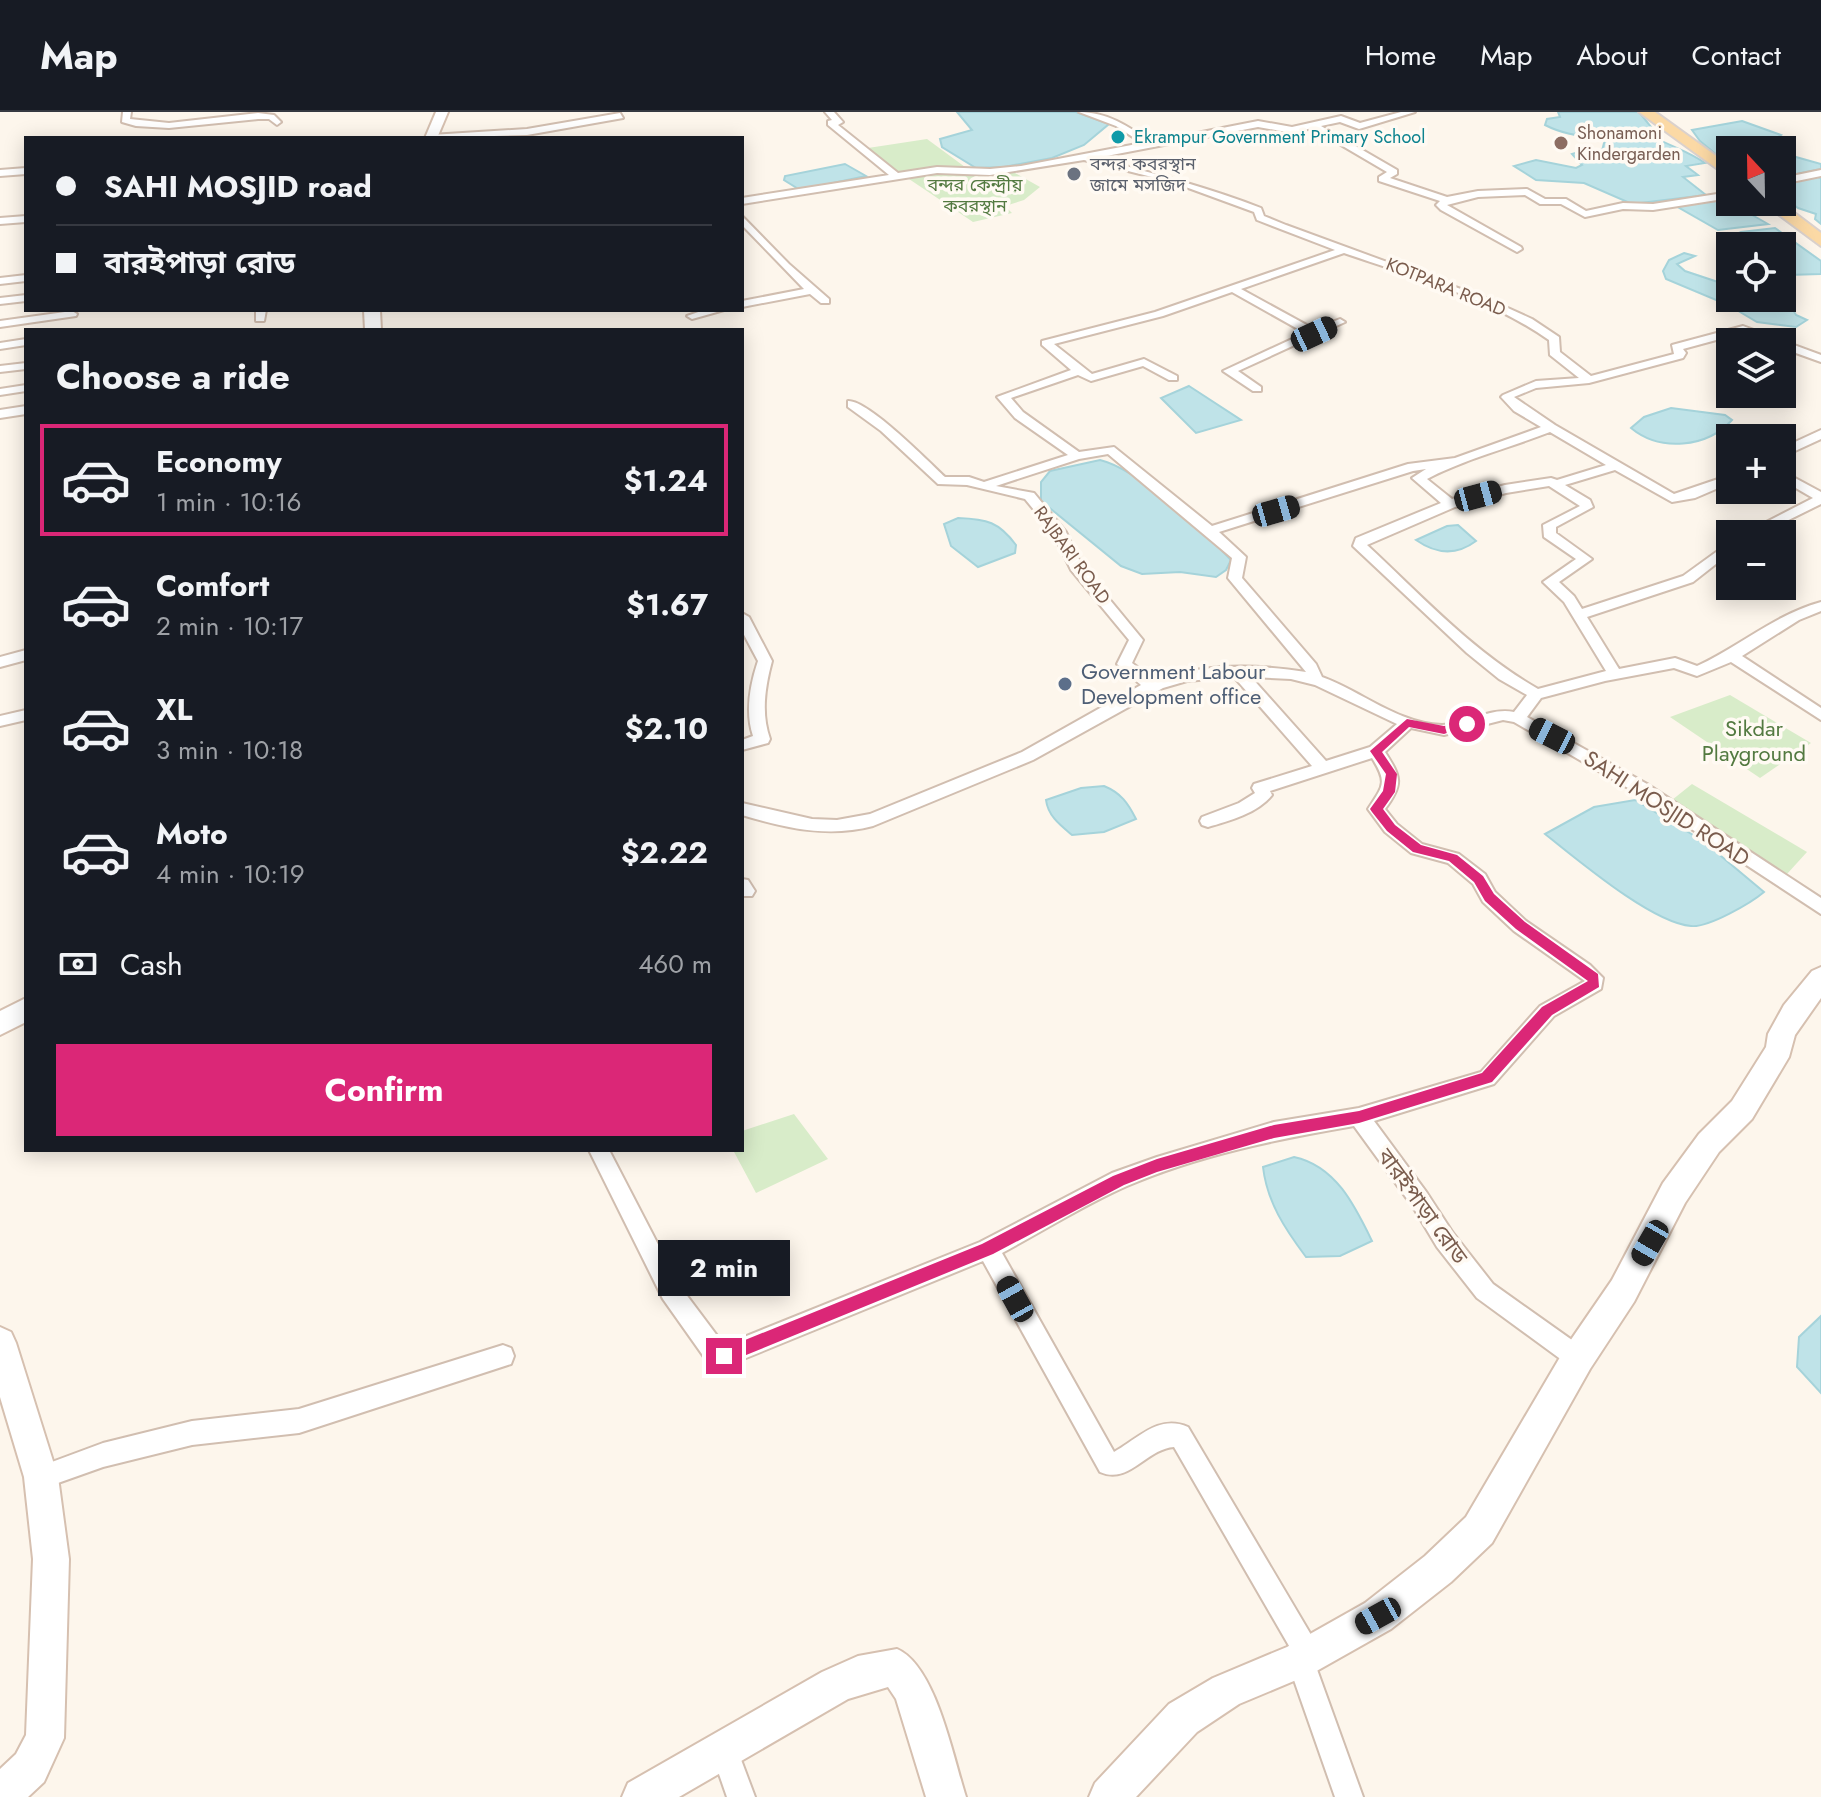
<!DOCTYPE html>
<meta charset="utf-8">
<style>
:root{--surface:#171b24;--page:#20242c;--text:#f1f3f6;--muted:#9ea1a6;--line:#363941;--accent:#db2777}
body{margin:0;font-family:Jost,"Noto Sans Bengali",sans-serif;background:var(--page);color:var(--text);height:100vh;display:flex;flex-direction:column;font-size:30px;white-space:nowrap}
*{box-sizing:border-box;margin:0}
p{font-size:26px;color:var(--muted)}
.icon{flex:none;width:44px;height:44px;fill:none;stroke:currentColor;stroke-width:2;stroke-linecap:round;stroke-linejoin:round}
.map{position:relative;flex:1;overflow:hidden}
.sheet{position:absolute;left:24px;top:216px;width:720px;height:824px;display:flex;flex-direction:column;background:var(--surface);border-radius:0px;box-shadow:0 4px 20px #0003}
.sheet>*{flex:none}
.top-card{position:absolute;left:24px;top:24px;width:720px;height:176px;border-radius:0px;box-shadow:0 4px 20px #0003;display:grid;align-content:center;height:176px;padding:0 32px;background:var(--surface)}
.needle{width:52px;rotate:338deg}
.controls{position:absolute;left:1716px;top:24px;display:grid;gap:16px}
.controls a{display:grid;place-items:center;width:80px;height:80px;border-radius:0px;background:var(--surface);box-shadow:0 4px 20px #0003;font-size:40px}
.end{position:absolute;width:36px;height:36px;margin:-18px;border:10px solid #db2777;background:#fff;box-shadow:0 0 0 4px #fff}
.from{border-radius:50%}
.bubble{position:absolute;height:56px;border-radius:0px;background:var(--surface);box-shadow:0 4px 20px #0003;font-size:26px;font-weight:700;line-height:56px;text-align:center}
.car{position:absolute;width:24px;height:48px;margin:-24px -12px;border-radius:10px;box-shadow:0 0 6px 2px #0007;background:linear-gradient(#222 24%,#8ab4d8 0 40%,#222 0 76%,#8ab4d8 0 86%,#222 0)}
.top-card b{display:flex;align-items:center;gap:28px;height:76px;font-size:30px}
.top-card b+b{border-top:2px solid var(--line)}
.top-card i{width:20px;height:20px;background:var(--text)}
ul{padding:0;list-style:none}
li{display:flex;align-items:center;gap:24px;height:112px;margin:0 16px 12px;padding:0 16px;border:4px solid transparent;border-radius:0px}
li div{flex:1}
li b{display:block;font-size:30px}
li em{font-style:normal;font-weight:700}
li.on{border-color:var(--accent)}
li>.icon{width:72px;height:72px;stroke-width:1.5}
h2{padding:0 32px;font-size:36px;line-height:96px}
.pay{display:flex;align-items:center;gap:20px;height:88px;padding:0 32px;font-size:30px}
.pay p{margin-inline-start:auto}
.cta{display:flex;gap:16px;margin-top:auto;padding:16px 32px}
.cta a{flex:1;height:92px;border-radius:0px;background:var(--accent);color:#fff;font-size:32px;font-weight:700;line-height:92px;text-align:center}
header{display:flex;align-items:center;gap:48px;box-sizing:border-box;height:112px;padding:0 40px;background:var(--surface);border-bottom:2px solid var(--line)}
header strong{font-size:38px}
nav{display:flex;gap:44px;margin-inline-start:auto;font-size:28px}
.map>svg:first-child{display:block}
</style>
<header>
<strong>Map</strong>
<nav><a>Home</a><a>Map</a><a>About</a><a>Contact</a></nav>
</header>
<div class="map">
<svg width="1821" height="1685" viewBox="0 0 1821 1685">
<rect width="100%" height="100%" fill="#fdf6ec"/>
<!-- green -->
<g fill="#d8ecc9">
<path d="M927,27L965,55L897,63L868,36Z"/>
<path d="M943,60L1015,61L1040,75L1024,88L1005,94L1012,101L973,110L909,67Z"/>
<path d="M1730,583L1811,631L1760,666L1670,605Z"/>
<path d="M1692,672L1807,740L1787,762L1672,688Z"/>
<path d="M794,1002L828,1047L756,1081L733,1038H742V1019Z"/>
</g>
<!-- water -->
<g fill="#bfe3e8" stroke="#a5d3da" stroke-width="2">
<path d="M957,0H1076L1109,12L1084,33L1052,46L1004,55L976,56L942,35L940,27L972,18Z"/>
<path d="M1558,0H1639L1656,21C1622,28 1576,29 1545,13L1547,7L1560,5Z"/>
<path d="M1742,9L1781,23L1772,30L1796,45L1821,52V57L1782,65V38H1730V54L1700,29L1692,18Z"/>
<path d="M1654,25C1672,35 1688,39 1705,51L1686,54L1698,63L1683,65L1706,83L1632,92L1584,71L1536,68L1514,54L1536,48L1576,56L1582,53L1572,42L1585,38L1602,39L1605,27Z"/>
<path d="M845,52L866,64L800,78L784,68L785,64Z"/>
<path d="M1815,64L1821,66V112L1815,107L1816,102L1798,96L1782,84V71Z"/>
<path d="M1724,87L1768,112L1718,118L1676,94Z"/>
<path d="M1775,116L1821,149V162L1787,163L1782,161V134H1731L1721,129L1741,120Z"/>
<path d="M1684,141L1695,144L1677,152L1685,159L1730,174V185L1716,188L1666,167L1663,159L1669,148Z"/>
<path d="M1732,186H1759L1789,191L1796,203L1807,208L1796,215L1757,210L1730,194L1740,190Z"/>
<path d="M1189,274L1241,308L1196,321L1161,286Z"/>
<path d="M1671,296L1725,303L1732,308C1707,336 1660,340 1631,316L1644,305Z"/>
<path d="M1100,348C1138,357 1204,419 1231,448L1226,458L1216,465L1180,460L1142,462L1121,454L1041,389V370L1050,359Z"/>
<path d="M958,406C987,407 999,410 1016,433L1015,441L978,455L951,434L944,412Z"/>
<path d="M1458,413L1476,429C1456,444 1436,442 1416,428L1447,414Z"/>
<path d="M1104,674C1121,681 1128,691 1136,707L1104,720L1072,723C1060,713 1048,704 1046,688L1081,676Z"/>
<path d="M1635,688L1703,729L1764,780C1751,791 1708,816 1691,814C1652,811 1578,748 1545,722L1594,695Z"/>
<path d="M1294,1045C1336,1054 1355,1094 1372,1129L1340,1144L1306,1145C1285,1117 1267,1090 1263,1055Z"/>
<path d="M1821,1204V1281L1797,1255L1799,1225Z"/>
</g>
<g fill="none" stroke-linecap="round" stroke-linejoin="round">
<defs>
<g id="street">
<path d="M123,0H131L130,7L169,11L258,1L274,3L281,10L277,13L269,7H258L169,16L136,14L122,10Z"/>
<path d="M825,0H834L843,10L838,13L898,61L937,55L990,57L1021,54L1142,31L1116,14L1079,0C1107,0 1128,14 1151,30L1258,9L1292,15L1341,4L1360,11L1401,0H1415L1359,17L1340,10L1321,14L1397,58V62L1390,66L1447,85L1478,79L1527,77L1545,87H1566L1586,99L1623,91L1653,92L1730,80V86L1653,98L1623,97L1585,105L1561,92H1540L1525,83L1478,85L1447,93L1521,135L1522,137L1517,140L1441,98L1436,93L1440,89L1379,69V65L1387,60L1312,16L1292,21L1258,15L1096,46C1152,61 1207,75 1261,96L1264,104L1286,113L1488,187L1532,207L1559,225L1560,240L1591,264L1674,242L1672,233L1743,214L1821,243V250L1782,236V230H1767L1742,221L1683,237L1686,241L1683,246L1589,271L1536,276L1514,285L1555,313L1674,382L1730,363V371L1695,386L1672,390L1615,358L1565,373L1590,388L1593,395L1556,415V421L1592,447L1559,470L1574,484L1582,497L1683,464L1730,430V441L1693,470L1587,505L1619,557L1675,546L1697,554C1739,535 1776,502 1821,490V499L1799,508L1742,544L1821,596V608L1731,550L1697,564L1674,556L1605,569L1541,586L1527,605L1647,672L1821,786V802L1635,680L1514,610L1503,608L1444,623L1411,616L1385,640C1401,665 1404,672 1385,697L1397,712L1422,732L1459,742L1485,762L1495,780L1526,809L1590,853L1603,866L1601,877L1554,904L1494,972L1374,1009L1427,1081L1453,1121L1493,1172L1586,1238L1589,1246L1586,1254L1578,1257L1570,1254L1477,1186L1437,1135L1413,1095L1354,1014C1278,1027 1199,1043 1127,1074C1084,1093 1043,1119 1002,1141L1114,1340C1138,1327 1158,1302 1188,1315L1317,1533L1321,1542L1315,1552L1363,1685H1335L1287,1548L1292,1539L1174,1335C1146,1337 1129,1373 1100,1360L983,1149L724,1255L709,1252L663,1187L589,1038H609L679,1173L724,1233L980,1130L1112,1061L1157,1045L1274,1010L1359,996L1481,960L1540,894L1585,869L1514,819L1483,790L1473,772L1448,751L1411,741L1385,720L1368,697C1383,674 1388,671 1372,646L1270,679L1272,683C1258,701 1229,709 1208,715L1202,713L1200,709L1202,705L1239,691L1255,681L1252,676L1254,672L1312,654L1234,565L1187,569L1163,576L1033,648L873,714C828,726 786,716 742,703V691L812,707L837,708L870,702L1022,640L1141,573L1117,552L1129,528L1071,458L1053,421L1025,387L967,373L938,372L881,319L848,295V289C868,288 928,349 945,365H969L984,370L1068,343L1015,306L997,285L1071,258L1042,233V229L1155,200L1335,138L1257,108L1254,100L1172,70L1084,48L990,63L937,61L742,92V86L889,63L828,13V9L832,8ZM1344,141C1414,165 1489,186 1549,228L1550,243L1579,266L1536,269L1503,283L1501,285L1514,299L1541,315L1455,346L1408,352L1212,414L1114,335L1079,340L1023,300L1011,286L1078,263L1091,269L1143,254L1169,268H1177V264L1144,247L1092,262L1054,232L1163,204L1232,180L1305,221L1223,259L1253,279H1261V275L1238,259L1345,210L1340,207L1314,217L1241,177ZM1550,320L1606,353L1557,368L1551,366L1505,373L1452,387L1427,367C1463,348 1509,336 1550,320ZM1108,342L1232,446L1228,466L1306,560C1256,552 1202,552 1155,568L1132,551L1143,528L1082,454L1066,420L1034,381L996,374L1079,347ZM1426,357L1412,366L1441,391L1356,426L1353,434L1467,541L1499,567L1527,583L1514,600C1489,595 1467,613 1442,613C1399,612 1361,579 1322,565L1316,552L1242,466L1246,445L1219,420L1413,359ZM1549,374L1580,394L1543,413L1544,425L1576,447L1543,470L1564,490L1606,559L1538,577C1473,540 1421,483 1367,433L1455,395L1506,381ZM1251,565L1291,567L1315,573L1397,612L1370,635L1326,649Z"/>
<path d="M620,1L623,6L527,23L427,26L431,23L527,17Z"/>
<path d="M26,56V62L0,64V58Z"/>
<path d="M1821,58V64L1782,72V66Z"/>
<path d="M26,104V110L0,112V106Z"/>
<path d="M742,104L789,152L829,187V191H821L810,182L742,195V189L804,177L742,113Z"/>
<path d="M26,163V169L0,172V166Z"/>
<path d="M26,183V189L0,192V186Z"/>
<path d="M256,198H266L264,209H256Z"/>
<path d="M704,198H724L692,207L687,204Z"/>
<path d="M72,199L77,202L76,204L0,215V209Z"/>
<path d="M26,227V233L0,237V231Z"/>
<path d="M26,251V257L0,260V254Z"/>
<path d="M26,273V279L0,283V277Z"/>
<path d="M26,294V302L0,306V298Z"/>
<path d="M1821,318V327L1782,345V336Z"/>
<path d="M1782,359L1821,380V392L1760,422H1743L1813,386L1782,368Z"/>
<path d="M742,501L749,505L772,549C765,575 761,602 770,627L768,631L742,638V628L753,624C745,600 750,573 758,549L742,519Z"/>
<path d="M26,538V548L0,555V545Z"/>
<path d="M26,598V608L0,614V604Z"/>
<path d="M742,767L748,768L755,779L752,784H742Z"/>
<path d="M503,1233L511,1236L514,1244L511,1252L299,1321L192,1333L103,1355L41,1377L33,1373L29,1365L33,1357L103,1331L192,1309L299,1297Z"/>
<path d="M724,1626L734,1629L755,1685H727L711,1639L714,1629Z"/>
</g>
<g id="secondary">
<path d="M436,0H448L437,26H425Z"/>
<path d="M364,198H380L381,218H365Z"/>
<path d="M1821,855V886L1795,923L1789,945L1752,1007L1719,1040L1685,1091L1634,1190L1590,1257L1492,1431L1451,1470L1391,1517L1313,1561L1239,1592L1197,1620L1136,1685H1089L1095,1671L1169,1592L1213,1566L1287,1535L1365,1491L1425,1444L1466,1405L1566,1235L1612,1168L1663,1071L1699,1022L1732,989L1766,935L1768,922L1784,893L1812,859Z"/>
<path d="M26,886V910L0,923V899Z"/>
<path d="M0,1215L11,1220L16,1231L58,1365L69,1447L64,1626L44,1670L28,1685H0V1657L16,1642L26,1623L33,1447L24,1365L0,1285Z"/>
<path d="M897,1537C936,1554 953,1645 966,1685H926L896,1587L888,1575L848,1587L679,1685H622L628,1671L822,1560L858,1544Z"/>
</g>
<g id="primary">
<path d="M1639,0H1655L1730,54V66Z"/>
<path d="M1762,90H1780L1821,121V134Z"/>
</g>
</defs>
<!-- street casing -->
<use href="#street" stroke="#d1beb0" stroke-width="4"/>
<!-- secondary casing -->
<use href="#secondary" stroke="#d6c0b0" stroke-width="4"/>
<!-- primary casing -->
<use href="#primary" stroke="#dad1cd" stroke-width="4"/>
<!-- street -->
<use href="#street" fill="#fff" fill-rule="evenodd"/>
<!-- secondary -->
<use href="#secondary" fill="#fff" fill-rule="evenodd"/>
<!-- primary -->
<use href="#primary" fill="#fbd9a5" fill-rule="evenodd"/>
</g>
<!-- route -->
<path fill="#db2777" d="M1407,607L1444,614L1467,608L1473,612L1444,622L1409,615L1382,640L1397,662L1395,680L1383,697L1395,713L1421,733L1457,743L1483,764L1494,782L1525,810L1598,862L1599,875L1552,903L1492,970L1359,1011L1274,1026L1157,1060L1124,1073L993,1142L724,1252L718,1250V1239L982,1132L1113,1064L1157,1047L1274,1013L1359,999L1482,961L1542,895L1588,869L1516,817L1485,789L1474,770L1449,749L1413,740L1387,719L1372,700L1370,697L1383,679L1386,662L1370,639Z"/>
<!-- markers -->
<circle fill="#0f9aa8" stroke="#fffaf3" stroke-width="3" cx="1118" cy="25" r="8"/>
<circle fill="#8d6e63" stroke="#fffaf3" stroke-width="3" cx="1561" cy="31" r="8"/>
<circle fill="#6b7280" stroke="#fffaf3" stroke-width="3" cx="1074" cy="62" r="8"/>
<circle fill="#5c6f8a" stroke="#fffaf3" stroke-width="3" cx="1065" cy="572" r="8"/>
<g text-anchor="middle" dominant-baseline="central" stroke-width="7" stroke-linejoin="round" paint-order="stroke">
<!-- far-education labels -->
<g font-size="18" fill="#785e54" stroke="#fffaf3" text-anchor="start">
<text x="1577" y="21">Shonamoni<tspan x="1577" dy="21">Kindergarden</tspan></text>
</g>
<!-- far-culture labels -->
<g font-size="18" fill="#0d838f" stroke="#fffaf3" text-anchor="start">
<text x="1134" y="25">Ekrampur Government Primary School</text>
</g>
<!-- far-worship labels -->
<g font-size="18" fill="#5b616d" stroke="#fffaf3" text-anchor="start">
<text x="1090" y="52">বন্দর কবরস্থান<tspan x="1090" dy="21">জামে মসজিদ</tspan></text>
</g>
<!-- far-park labels -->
<g font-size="18" fill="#537a41" stroke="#fffaf3">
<text x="975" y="73">বন্দর কেন্দ্রীয়<tspan x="975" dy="21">কবরস্থান</tspan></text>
</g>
<!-- far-street labels -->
<g font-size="18" fill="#7a5c4d" stroke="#fffaf3">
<text transform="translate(1446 175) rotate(22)">KOTPARA ROAD</text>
<text transform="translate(1072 443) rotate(54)">RAJBARI ROAD</text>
</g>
<!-- service labels -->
<g font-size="22" fill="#4e5e75" stroke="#fffaf3" text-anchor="start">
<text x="1081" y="559">Government Labour<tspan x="1081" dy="25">Development office</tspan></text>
</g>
<!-- park labels -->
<g font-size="22" fill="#537a41" stroke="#fffaf3">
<text x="1754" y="616">Sikdar<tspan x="1754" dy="25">Playground</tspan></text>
</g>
<!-- street labels -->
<g font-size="22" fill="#7a5c4d" stroke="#fffaf3">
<text transform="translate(1667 696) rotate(33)">SAHI MOSJID ROAD</text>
<text transform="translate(1423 1094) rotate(54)">বারইপাড়া রোড</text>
</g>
</g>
</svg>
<div class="controls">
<a><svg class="needle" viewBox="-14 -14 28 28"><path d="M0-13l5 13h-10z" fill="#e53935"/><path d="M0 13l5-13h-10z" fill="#9ea1a6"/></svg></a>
<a><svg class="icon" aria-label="locate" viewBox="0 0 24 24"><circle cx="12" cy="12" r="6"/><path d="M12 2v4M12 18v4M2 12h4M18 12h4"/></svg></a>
<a><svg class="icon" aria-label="layers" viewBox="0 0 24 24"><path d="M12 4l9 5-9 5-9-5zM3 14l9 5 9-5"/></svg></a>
<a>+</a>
<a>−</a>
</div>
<i class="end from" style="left:1467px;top:612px"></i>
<i class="end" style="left:724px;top:1244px"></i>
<div class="bubble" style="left:658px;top:1128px;width:132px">2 min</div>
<i class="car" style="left:1314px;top:222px;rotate:65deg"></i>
<i class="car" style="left:1478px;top:384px;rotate:75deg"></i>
<i class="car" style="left:1276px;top:399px;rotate:74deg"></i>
<i class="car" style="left:1552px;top:624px;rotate:297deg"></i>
<i class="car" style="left:1650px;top:1131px;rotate:210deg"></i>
<i class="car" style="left:1015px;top:1187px;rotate:331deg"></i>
<i class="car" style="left:1378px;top:1504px;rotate:241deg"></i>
<div class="top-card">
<b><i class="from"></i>SAHI MOSJID road</b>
<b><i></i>বারইপাড়া রোড</b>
</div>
<section class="sheet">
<h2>Choose a ride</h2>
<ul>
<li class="on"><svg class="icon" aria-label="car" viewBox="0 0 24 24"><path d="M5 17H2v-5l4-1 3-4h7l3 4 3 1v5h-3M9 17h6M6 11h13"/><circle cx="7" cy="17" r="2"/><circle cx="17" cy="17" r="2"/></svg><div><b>Economy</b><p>1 min · 10:16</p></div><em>$1.24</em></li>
<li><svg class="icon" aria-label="car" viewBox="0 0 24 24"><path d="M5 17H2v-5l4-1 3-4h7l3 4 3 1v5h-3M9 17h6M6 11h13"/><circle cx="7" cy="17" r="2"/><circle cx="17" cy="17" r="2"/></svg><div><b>Comfort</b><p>2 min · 10:17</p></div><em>$1.67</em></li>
<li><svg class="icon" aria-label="car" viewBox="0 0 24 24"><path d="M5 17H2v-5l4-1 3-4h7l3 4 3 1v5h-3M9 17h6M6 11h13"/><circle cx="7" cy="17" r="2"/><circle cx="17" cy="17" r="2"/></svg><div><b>XL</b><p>3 min · 10:18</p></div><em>$2.10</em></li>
<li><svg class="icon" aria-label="car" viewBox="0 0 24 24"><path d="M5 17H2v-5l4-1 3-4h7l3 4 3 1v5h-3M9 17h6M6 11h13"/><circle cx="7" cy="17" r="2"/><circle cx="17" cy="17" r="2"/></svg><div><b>Moto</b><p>4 min · 10:19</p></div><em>$2.22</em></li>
</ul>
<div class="pay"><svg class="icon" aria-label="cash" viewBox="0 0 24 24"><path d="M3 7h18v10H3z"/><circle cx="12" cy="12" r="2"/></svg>Cash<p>460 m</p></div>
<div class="cta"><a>Confirm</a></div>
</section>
</div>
